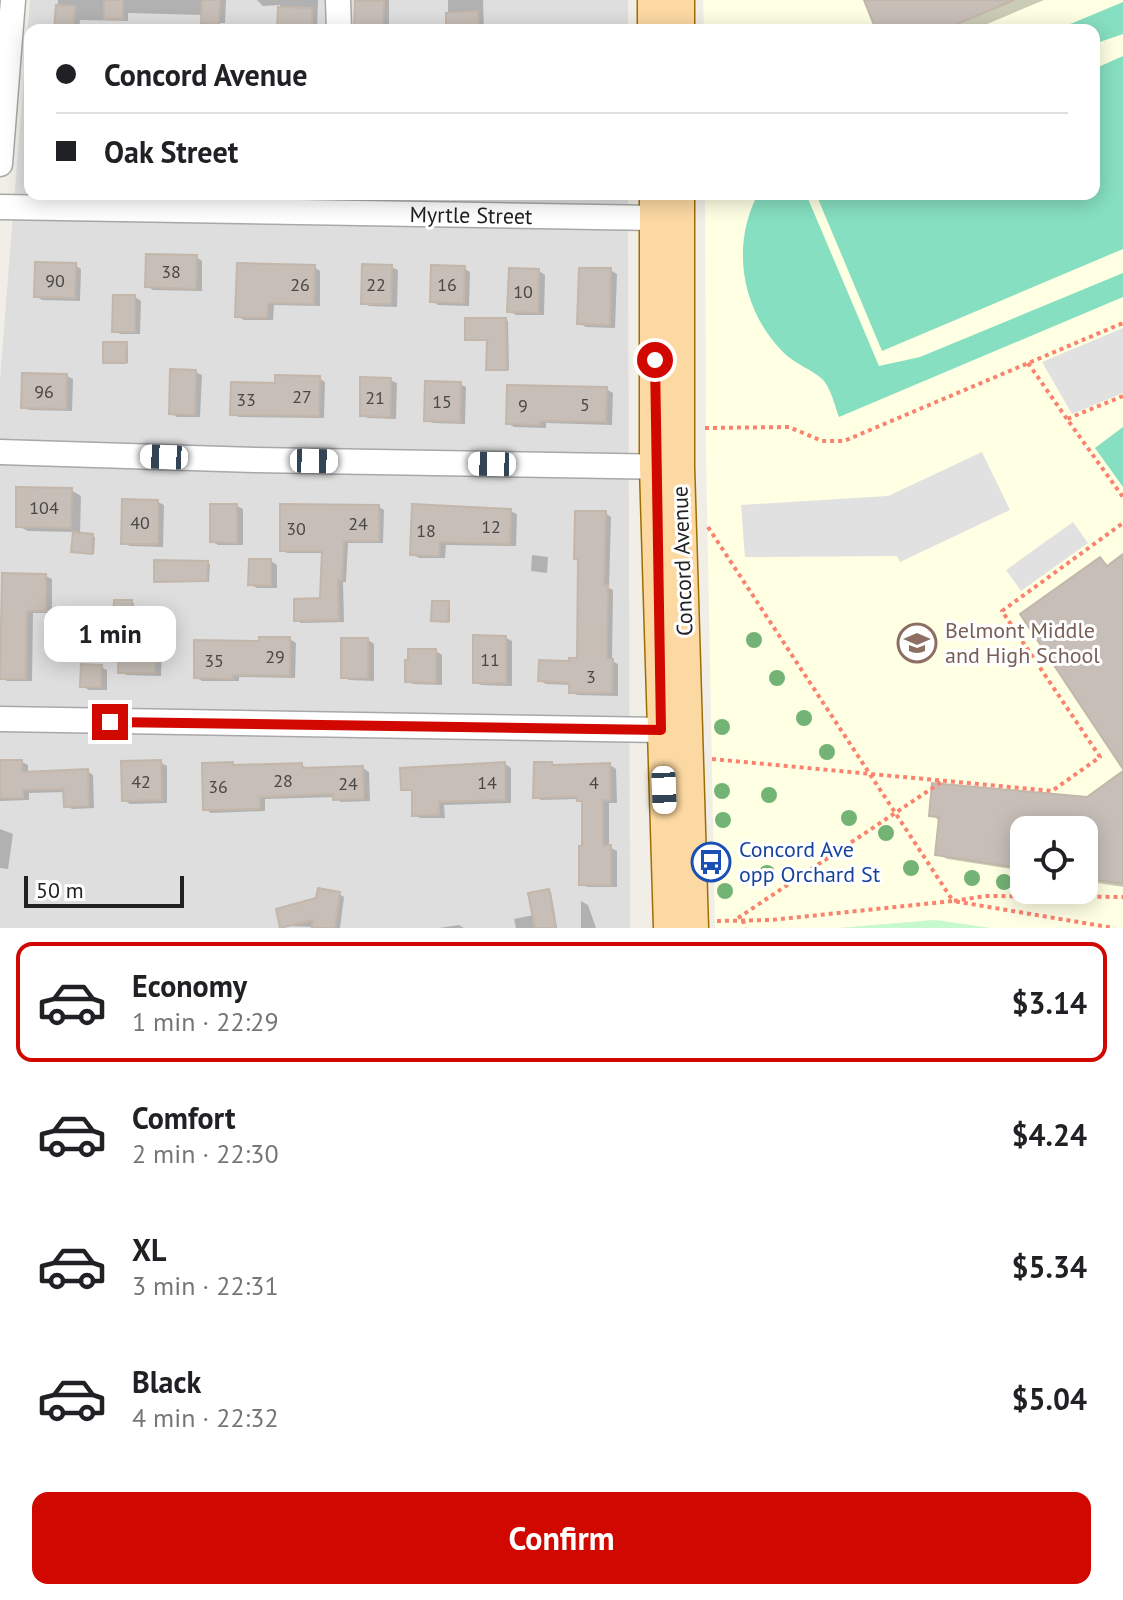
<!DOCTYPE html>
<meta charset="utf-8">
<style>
:root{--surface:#fff;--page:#f6f6f6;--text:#202124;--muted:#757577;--line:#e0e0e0;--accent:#d10800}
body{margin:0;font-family:"PT Sans",sans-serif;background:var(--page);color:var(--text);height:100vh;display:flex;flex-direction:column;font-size:30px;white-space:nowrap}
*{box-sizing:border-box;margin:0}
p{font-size:26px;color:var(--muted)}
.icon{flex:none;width:44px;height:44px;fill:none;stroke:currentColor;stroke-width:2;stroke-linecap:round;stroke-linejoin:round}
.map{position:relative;height:928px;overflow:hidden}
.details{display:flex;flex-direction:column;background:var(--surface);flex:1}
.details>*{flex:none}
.top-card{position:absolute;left:24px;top:24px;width:1076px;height:176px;border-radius:16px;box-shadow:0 4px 20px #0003;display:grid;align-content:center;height:176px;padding:0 32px;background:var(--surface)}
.buttons{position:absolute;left:1010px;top:816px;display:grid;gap:16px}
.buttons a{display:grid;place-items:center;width:88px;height:88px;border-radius:16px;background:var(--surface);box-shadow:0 4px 20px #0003;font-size:40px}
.scale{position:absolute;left:24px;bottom:20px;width:160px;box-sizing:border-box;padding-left:8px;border:4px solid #212121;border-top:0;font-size:22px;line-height:28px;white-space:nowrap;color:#212121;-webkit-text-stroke:6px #fff;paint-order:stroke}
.end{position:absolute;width:36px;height:36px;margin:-18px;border:10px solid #d10800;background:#fff;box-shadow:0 0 0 4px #fff}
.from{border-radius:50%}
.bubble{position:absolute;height:56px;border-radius:16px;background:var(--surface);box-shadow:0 4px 20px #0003;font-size:26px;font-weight:700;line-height:56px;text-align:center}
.car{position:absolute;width:24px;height:48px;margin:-24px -12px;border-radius:10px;box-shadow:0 0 6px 2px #0007;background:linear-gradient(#fff 24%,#345 0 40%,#fff 0 76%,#345 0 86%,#fff 0)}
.top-card b{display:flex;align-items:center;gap:28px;height:76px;font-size:30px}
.top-card b+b{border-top:2px solid var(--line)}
.top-card i{width:20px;height:20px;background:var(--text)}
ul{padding:14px 0 0;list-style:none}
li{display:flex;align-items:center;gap:24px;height:120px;margin:0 16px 12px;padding:0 16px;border:4px solid transparent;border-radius:16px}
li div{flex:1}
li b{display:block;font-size:30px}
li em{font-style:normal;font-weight:700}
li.on{border-color:var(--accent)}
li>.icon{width:72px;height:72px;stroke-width:1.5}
.cta{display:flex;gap:16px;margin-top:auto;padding:16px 32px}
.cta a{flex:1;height:92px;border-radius:16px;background:var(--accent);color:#fff;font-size:32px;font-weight:700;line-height:92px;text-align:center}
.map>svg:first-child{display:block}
</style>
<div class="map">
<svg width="1123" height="928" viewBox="0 0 1123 928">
<rect width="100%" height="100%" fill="#f1eee7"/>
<!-- residential -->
<path fill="#dfdede" d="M30,0H628V30H30V194H628L630,928H0V379Z"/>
<!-- education -->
<path fill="#feffe3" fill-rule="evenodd" d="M703,0H1123V928H990L935,920L839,928H715L706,457L705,194H1094V30H704ZM1024,830H1084V890H1024Z"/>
<!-- park -->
<path fill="#c6facc" d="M935,920L990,928H839Z"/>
<!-- pitch -->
<g fill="#86dfc0">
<path d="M1123,2V34L1094,44V30H1056Z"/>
<path d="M1123,56V249L882,351L816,194H1094V69Z"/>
<path d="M758,194H806L879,366L920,357L1123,273V297L839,417C835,406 830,385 821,378C810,369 796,364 785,354C742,312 730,247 758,194Z"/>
<path d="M1123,427V487L1095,448Z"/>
</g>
<!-- parking -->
<g fill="#e1e1e1">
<path d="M1123,328V393L1072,414L1042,362Z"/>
<path d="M982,452L1010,510L900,562L897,556L745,557L741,505L888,496Z"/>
<path d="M1073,522L1088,543L1021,591L1006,570Z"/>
</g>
<!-- shadow -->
<g fill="#0003">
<path d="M58,0H226L225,23H209L203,15L128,13V21L80,20L79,30H56Z"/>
<path d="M257,0H318L317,30H279L280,5L263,6Z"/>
<rect x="356" y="0" width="33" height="30"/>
<path d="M448,0H483L484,30H448Z"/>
<path d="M866,0H1044L973,30H878Z"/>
<path d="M196,257L202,261V291L153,290L147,286Z"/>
<path d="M75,265L81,269L80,301L42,300L36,296Z"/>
<path d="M314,267L320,271V306L274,305L273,320H244L237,316Z"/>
<path d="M391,267L398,270L397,307L369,306L363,303Z"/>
<path d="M464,268L470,272L469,306L438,305L432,301Z"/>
<path d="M610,270L617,274L615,328L586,327L579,323Z"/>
<path d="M539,271L545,275L544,315H516L510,311Z"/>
<path d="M135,297L141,301L140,334H120L114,330Z"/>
<path d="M505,320L508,321L509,370H491L488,369L489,340H469Z"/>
<path d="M126,344L128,346V363L105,362Z"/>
<path d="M195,372L202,375L200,417H177L171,413Z"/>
<path d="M67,376L73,379L72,411L29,410L23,407Z"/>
<path d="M319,378L325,382L324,418L239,417L232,414L276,385Z"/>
<path d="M390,380L397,383L396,419L368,418L362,415Z"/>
<path d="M460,384L466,387L465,424L433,423L426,420Z"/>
<path d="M606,389L613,393L612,425L546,423V428L514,427L508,423Z"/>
<path d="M71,490L81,496L80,535L95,537L94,554L73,551L75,532L28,531L18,526Z"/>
<path d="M158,502L164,505L163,547L130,546L123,543Z"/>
<path d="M237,506L243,509V545H218L212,541Z"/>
<path d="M379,507L384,510L383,543H348L346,582H343L344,622L301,623L296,620L321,600L323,553H287L282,550Z"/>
<path d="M510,511L517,514L516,546L446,545L445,558H419L412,554Z"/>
<path d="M605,513L611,517L609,588L613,590L612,661L618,664V696L577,695L571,692V685L546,684L540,680L579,660L580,561L576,558Z"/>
<path d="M532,555L548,557L547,573L531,571Z"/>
<path d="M271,561L277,565V588H257L250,584Z"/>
<path d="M207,563L210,564L209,582H158Z"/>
<path d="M4,575L46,576L52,579V613H33L32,681H7L1,677Z"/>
<path d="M131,602L134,603L133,631H118Z"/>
<path d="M448,603L450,605V622L433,620Z"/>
<path d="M506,638L512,641V686L481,685L475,682Z"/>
<path d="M290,639L296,643L295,678L239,677V681H202L196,677L261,643Z"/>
<path d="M368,640L374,644V681L349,680L343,677Z"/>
<path d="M155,644L162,647L161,676L127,675L120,672Z"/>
<path d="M436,651L442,655V685L413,684L407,681Z"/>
<path d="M101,667L107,670V690H89L82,686Z"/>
<path d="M22,762L28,765V774L87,771L93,775L94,808L72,809L65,805V792L29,793V800L0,801V773Z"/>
<path d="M160,762L167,766V803L130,804L124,800Z"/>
<path d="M505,764L511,768V803L444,805L445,818H420L414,815V792L403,789Z"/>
<path d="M552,764L557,767L610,765L616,769L617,803H609V847L617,851V887H587L581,884L584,848V803L578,799L541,800L535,797Z"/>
<path d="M301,765L308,768H363L369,772L370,801L341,802L335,797L265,799V811L211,813L205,809Z"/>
<path d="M1123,774V887L1084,881V830H1024V871L947,859L937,853L940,821L931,815L1088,799Z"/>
<path d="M0,829L13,834L8,869L0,868Z"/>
<path d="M548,891L551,892L557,928H516L514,919L534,915Z"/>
<path d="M339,894L344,897L340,928L287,926Z"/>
<path d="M581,901L588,905L596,928H581Z"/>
<path d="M459,925L464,928H439Z"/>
</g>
<!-- building -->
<g fill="#c6beb7" stroke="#c3b6aa" stroke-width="2">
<rect x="104" y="0" width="19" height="19"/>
<path d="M202,0H220L219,25L201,24Z"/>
<path d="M864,0H1014L943,30H876Z"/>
<path d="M355,1H384L383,30H354Z"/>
<path d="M56,5L75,6L73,30H54Z"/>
<path d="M278,7L312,8V30H277Z"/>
<path d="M478,11L479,30H446V13Z"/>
<path d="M146,254L197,255L196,289L145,287Z"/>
<path d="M35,262L76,263L75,298L34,297Z"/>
<path d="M237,263L315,265L314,304L268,303L267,318L235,317Z"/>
<path d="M362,264L392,265L391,304H361Z"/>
<path d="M431,265L465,266L464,303L430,302Z"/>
<path d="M509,268L539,269L538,313L507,312Z"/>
<path d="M579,268H611L610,325L577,324Z"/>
<path d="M113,295H135V332H112Z"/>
<path d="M465,318H506L507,370H486L487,340H465Z"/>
<path d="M103,342H127L126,363H103Z"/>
<path d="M170,369L196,370L195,415L169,414Z"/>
<path d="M22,373L67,374L66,409L21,408Z"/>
<path d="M275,375L320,376L319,416L230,415L231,382L275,383Z"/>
<path d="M360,377L391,378L390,417L360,416Z"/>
<path d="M425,381L461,382L460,422L424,421Z"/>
<path d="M507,385L607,387L606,422L540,421V425L506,424Z"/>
<path d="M16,487L72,488L71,528L16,527Z"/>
<path d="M122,499L158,500V544H121Z"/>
<path d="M210,504H237V543L210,542Z"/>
<path d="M280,504L379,505V541H344L342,580H338L339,620L294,621V599L320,598L322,551H280Z"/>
<path d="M412,504L511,509L510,544L440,542L439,556L410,555Z"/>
<path d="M575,511H606L604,585H608L607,659H613L612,693H569V683L538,681L539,660L569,661V658H577L578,559H574Z"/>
<path d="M73,532L93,534L92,554L71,552Z"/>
<path d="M1123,554V769L1020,614L1100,557L1107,566Z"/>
<path d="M249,559H271V586L248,585Z"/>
<path d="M154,560L208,561L207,581L154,582Z"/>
<path d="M2,573L46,574V611H27L26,679H0Z"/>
<path d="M114,600H132V631H113Z"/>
<path d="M432,601H449L448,622L431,621Z"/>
<path d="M473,635L506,636V683H473Z"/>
<path d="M259,637H290V676L233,675V679L194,678V640L259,641Z"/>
<rect x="341" y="638" width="27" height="40"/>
<path d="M119,641L156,642L155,673H118Z"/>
<path d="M408,649H436V683L405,682V660H408Z"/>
<path d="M81,664L102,665L101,687H80Z"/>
<path d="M0,760H22V772L88,769L89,806L64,807L63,789L23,790V798H0Z"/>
<path d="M161,760L162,800L122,801L121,761Z"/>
<path d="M233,762V765L302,763V768L363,766L364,799L333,800V794L260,797V809L203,810L202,763Z"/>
<path d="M505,762V800L439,802V815L412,816V790H401L400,768Z"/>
<path d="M534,762H552V765L610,763L611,800H603V846L611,845V885H579V846H582V801H577V797L533,798Z"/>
<path d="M1123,771V884L1084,878V830H1024V869L935,855L939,817L929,816L932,783L1087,797Z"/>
<path d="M318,888L340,892L335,928H312L313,920L280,928L276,909L316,898Z"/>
<path d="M549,889L556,928H535L528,893Z"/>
</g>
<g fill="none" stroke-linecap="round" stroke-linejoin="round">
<defs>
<g id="minor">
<path d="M338,0L339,30"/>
<path d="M0,164L13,0"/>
<path d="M0,207L655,218"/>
<path d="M0,452L255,460L673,467"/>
<path d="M0,719L661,730"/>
</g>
<g id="major">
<path d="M653,0V30"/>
<path d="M679,30V0"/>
<path d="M655,194V466L669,928"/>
<path d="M679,194V467L693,928"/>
</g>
</defs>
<!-- minor casing -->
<use href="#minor" stroke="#a8a8a8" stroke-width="27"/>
<!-- major casing -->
<use href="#major" stroke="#9d6f00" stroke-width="33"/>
<!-- path -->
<g stroke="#fa8370" stroke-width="4" stroke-dasharray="4 4" stroke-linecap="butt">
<path d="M1028,363L1067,419"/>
<path d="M1123,396L1067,419L1123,497"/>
<path d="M705,428L789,427L822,441H844L1123,323"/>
<path d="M708,527L953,901L986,896L1123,897"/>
<path d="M712,759L1052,791L1100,757L1002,611L1123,523"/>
<path d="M738,918L943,781"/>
<path d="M743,920L745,928"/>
<path d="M717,921L771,920L953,901L1114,928"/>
</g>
<!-- minor -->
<use href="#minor" stroke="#fff" stroke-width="24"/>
<!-- major -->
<use href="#major" stroke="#fcd8a2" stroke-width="30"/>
</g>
<!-- trees -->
<g fill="#73b376">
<circle cx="754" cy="640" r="8"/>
<circle cx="777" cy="678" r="8"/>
<circle cx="804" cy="718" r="8"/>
<circle cx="722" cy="727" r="8"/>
<circle cx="827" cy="752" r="8"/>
<circle cx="722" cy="791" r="8"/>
<circle cx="769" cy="795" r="8"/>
<circle cx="849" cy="818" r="8"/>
<circle cx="723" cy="820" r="8"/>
<circle cx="886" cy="833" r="8"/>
<circle cx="911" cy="868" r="8"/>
<circle cx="767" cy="873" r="8"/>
<circle cx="972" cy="878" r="8"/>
<circle cx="1004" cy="882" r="8"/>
<circle cx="725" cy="891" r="8"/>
</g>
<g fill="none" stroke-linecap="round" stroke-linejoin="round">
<!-- route -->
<path stroke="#d10800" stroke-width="10" d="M110,722L661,730L655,360"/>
</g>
<!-- icons -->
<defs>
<symbol id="school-ring" viewBox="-11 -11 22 22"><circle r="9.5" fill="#fff" stroke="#8d6e63" stroke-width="1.5"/><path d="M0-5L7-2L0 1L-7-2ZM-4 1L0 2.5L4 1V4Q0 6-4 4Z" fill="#8d6e63"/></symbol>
<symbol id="bus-ring" viewBox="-11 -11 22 22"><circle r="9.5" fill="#fff" stroke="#1a4fb4" stroke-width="1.5"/><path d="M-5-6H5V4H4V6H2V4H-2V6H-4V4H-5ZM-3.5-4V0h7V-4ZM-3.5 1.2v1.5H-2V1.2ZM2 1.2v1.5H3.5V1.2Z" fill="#1a4fb4"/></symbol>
</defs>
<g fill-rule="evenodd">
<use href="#school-ring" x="895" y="621" width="44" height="44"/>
<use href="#bus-ring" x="689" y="840" width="44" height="44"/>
</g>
<g text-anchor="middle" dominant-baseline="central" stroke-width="6" stroke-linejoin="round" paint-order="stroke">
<!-- number labels -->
<g font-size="18" fill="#4a4846">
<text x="171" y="271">38</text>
<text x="55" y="280">90</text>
<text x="300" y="284">26</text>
<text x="376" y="284">22</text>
<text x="447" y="284">16</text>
<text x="523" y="291">10</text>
<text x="44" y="391">96</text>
<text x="302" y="396">27</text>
<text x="375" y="397">21</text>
<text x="246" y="399">33</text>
<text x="442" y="401">15</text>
<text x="585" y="404">5</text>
<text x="523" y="405">9</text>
<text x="44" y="507">104</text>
<text x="140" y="522">40</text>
<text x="358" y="523">24</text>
<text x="491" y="526">12</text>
<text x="296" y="528">30</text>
<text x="426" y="530">18</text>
<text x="275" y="656">29</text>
<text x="490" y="659">11</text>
<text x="214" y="660">35</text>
<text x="591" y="676">3</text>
<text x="283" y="780">28</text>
<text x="141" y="781">42</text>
<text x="487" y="782">14</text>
<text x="594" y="782">4</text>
<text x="348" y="783">24</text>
<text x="218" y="786">36</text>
</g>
<!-- street labels -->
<g font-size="22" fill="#212121" stroke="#fff">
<text transform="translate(471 215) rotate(1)">Myrtle Street</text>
<text transform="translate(682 561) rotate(-92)">Concord Avenue</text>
</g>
<!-- education labels -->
<g font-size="22" fill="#785e54" stroke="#fff" text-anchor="start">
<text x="945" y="630">Belmont Middle<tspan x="945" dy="25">and High School</tspan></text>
</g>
<!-- transit labels -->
<g font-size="22" fill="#164399" stroke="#fff" text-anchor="start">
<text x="739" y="849">Concord Ave<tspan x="739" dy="25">opp Orchard St</tspan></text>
</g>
</g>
</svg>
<div class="buttons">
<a><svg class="icon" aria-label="locate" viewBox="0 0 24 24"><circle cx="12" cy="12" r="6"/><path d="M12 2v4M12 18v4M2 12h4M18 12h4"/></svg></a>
</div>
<div class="scale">50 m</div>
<i class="end from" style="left:655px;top:360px"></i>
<i class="end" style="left:110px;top:722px"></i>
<div class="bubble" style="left:44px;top:606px;width:132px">1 min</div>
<i class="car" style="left:164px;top:457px;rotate:272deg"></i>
<i class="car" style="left:314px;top:461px;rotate:91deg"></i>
<i class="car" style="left:492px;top:464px;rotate:271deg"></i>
<i class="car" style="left:664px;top:790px;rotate:178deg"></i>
<div class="top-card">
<b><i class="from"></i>Concord Avenue</b>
<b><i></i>Oak Street</b>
</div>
</div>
<section class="details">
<ul>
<li class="on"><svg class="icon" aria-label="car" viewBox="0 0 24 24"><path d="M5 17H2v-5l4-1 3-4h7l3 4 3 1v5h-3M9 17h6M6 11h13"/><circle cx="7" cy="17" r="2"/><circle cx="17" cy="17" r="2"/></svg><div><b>Economy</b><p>1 min · 22:29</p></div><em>$3.14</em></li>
<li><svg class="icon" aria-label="car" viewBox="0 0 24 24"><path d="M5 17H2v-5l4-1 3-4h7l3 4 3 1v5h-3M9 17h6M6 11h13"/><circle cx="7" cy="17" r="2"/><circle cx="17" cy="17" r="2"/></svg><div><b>Comfort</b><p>2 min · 22:30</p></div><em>$4.24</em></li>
<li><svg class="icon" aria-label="car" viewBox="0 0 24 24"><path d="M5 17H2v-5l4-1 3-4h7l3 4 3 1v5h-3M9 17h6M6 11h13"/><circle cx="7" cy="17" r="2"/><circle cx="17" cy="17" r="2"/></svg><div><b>XL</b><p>3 min · 22:31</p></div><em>$5.34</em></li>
<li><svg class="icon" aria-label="car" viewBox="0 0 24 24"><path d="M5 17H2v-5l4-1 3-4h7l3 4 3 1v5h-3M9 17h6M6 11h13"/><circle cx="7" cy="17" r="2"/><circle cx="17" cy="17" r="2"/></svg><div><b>Black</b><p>4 min · 22:32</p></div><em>$5.04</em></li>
</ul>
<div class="cta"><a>Confirm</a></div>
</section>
